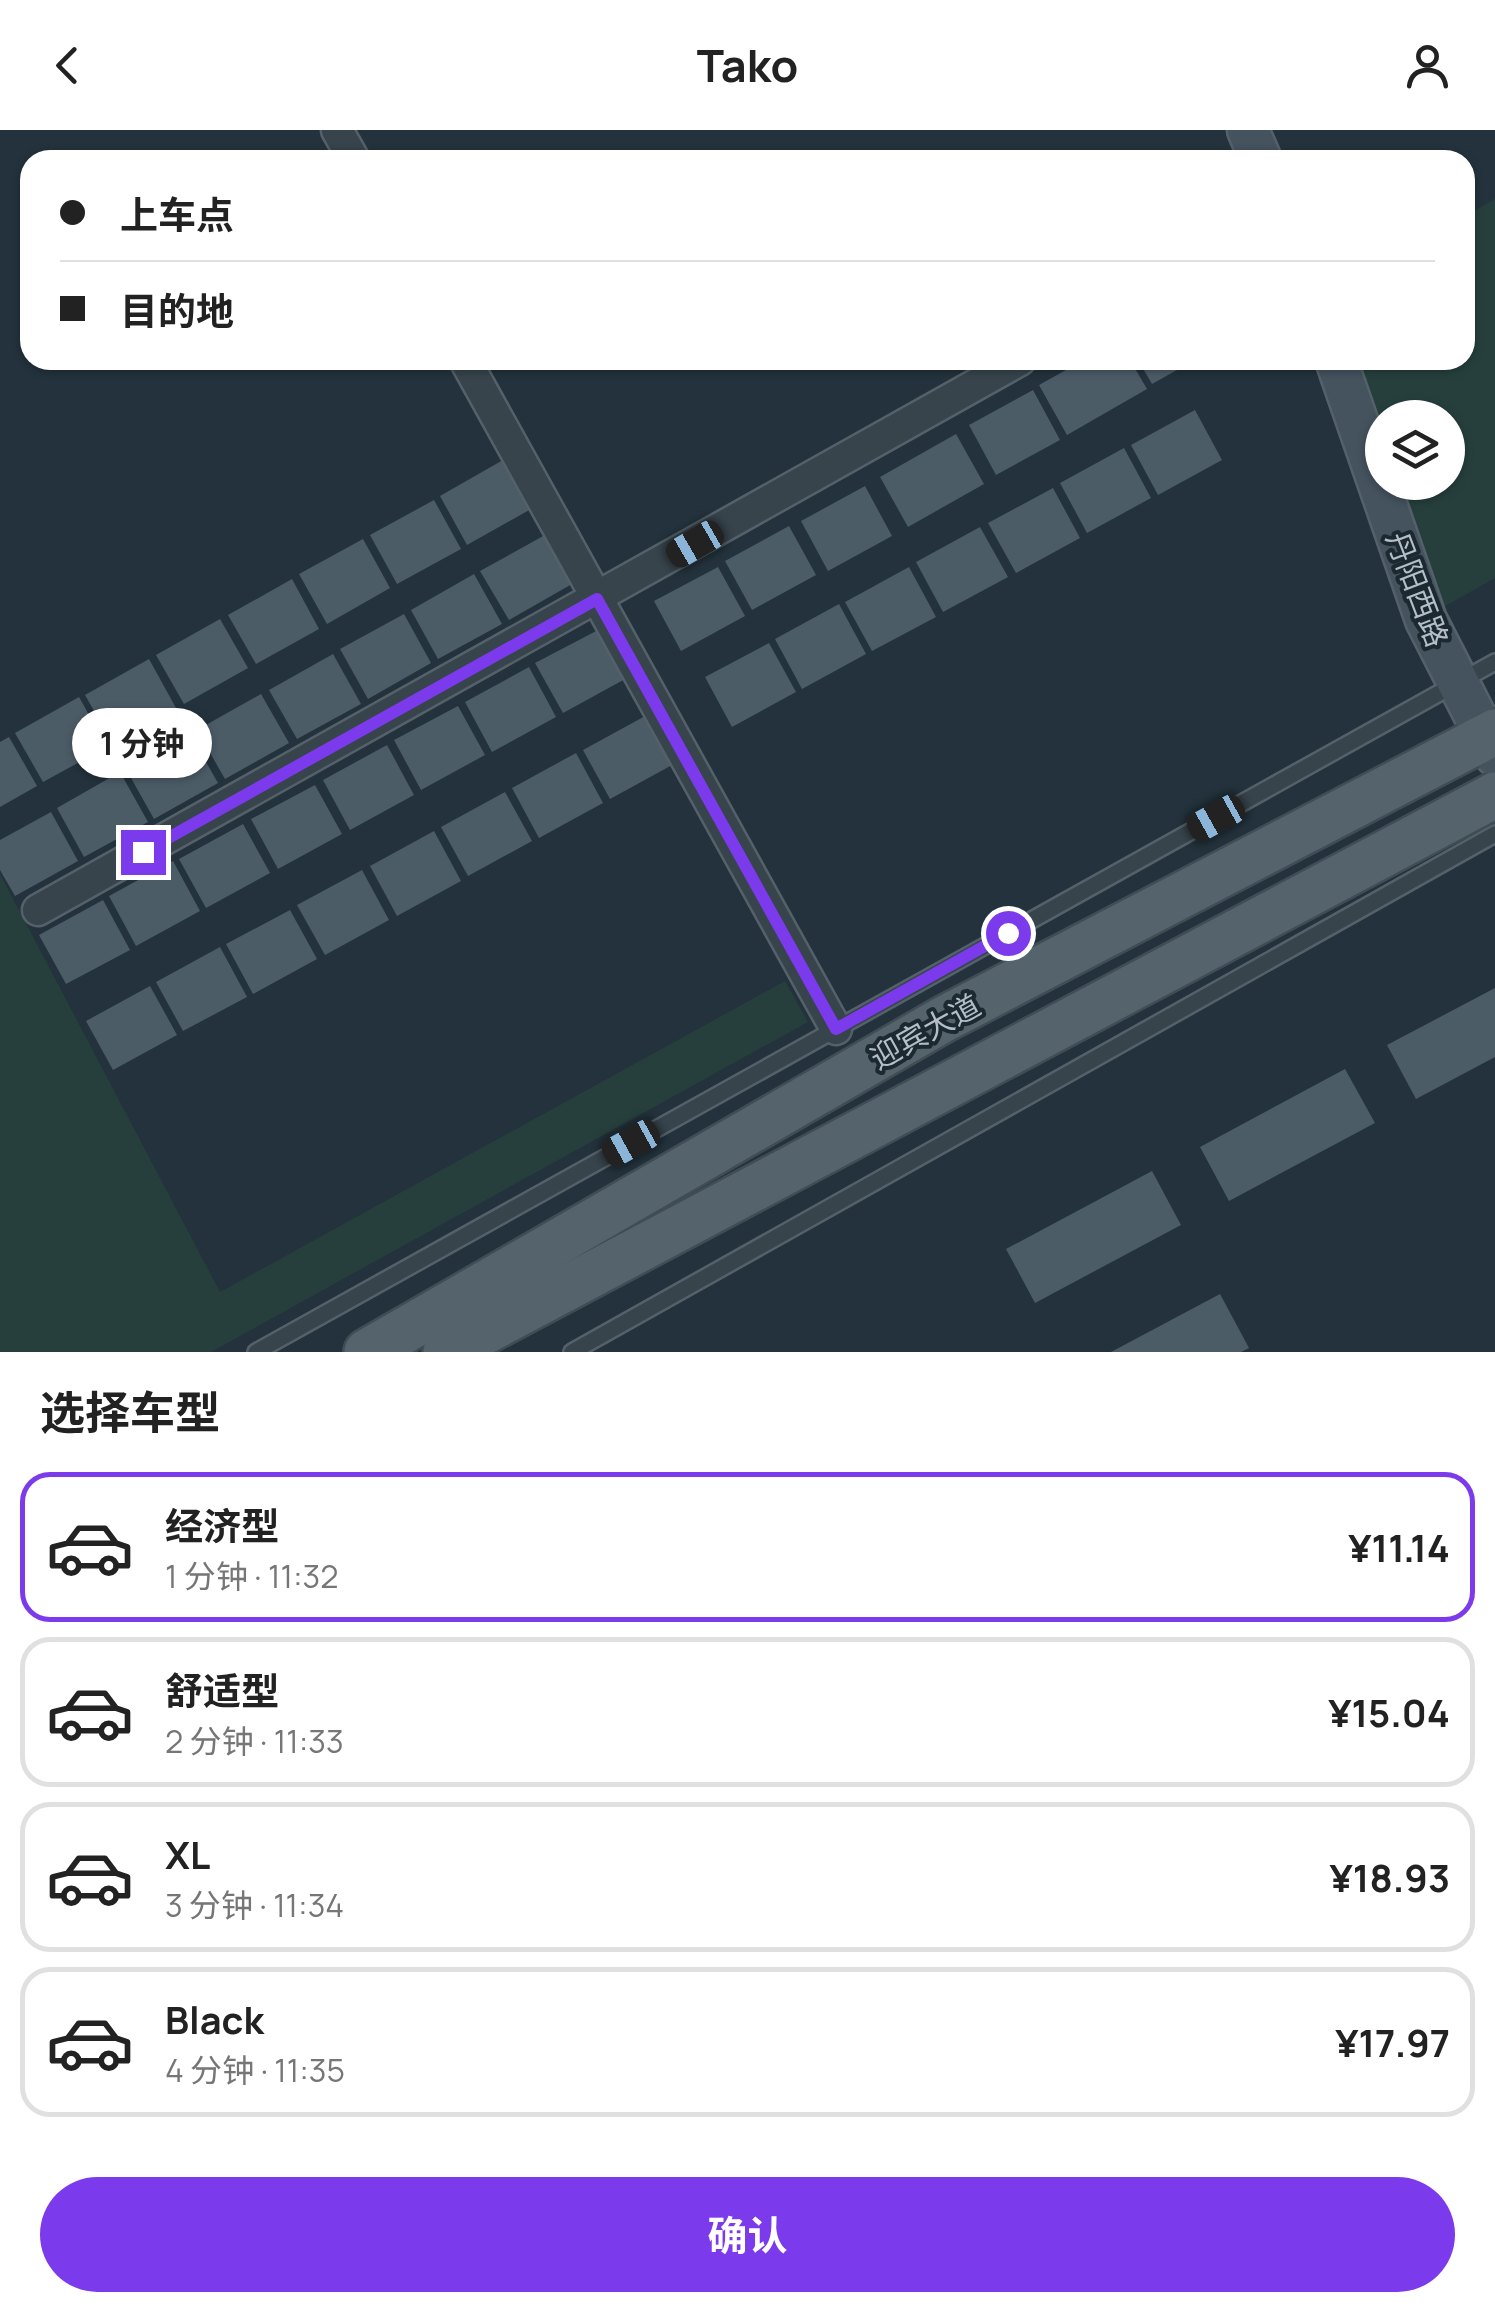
<!DOCTYPE html>
<html lang="zh">
<meta charset="utf-8">
<style>
:root{--surface:#fff;--page:#f6f6f6;--text:#222;--muted:#767676;--line:#e0e0e0;--accent:#7c3aed}
body{margin:0;font-family:Manrope,"Noto Sans SC",sans-serif;background:var(--page);color:var(--text);height:100vh;display:flex;flex-direction:column;font-size:38px;white-space:nowrap}
*{box-sizing:border-box;margin:0}
p{font-size:32px;color:var(--muted)}
.icon{flex:none;width:55px;height:55px;fill:none;stroke:currentColor;stroke-width:2;stroke-linecap:round;stroke-linejoin:round}
.map{position:relative;height:1222px;overflow:hidden}
.details{display:flex;flex-direction:column;background:var(--surface);flex:1}
.details>*{flex:none}
.banner{position:absolute;left:20px;top:20px;width:1455px;height:220px;border-radius:30px;box-shadow:0 2px 8px #0004;display:grid;align-content:center;height:220px;padding:0 40px;background:var(--surface)}
.controls{position:absolute;left:1365px;top:270px;display:grid;gap:20px}
.controls a{display:grid;place-items:center;width:100px;height:100px;border-radius:50%;background:var(--surface);box-shadow:0 2px 8px #0004;font-size:50px}
.end{position:absolute;width:45px;height:45px;margin:-22px;border:12px solid #7c3aed;background:#fff;box-shadow:0 0 0 5px #fff}
.from{border-radius:50%}
.bubble{position:absolute;height:70px;border-radius:35px;background:var(--surface);box-shadow:0 2px 8px #0004;font-size:32px;font-weight:700;line-height:70px;text-align:center}
.car{position:absolute;width:30px;height:60px;margin:-30px -15px;border-radius:12px;box-shadow:0 0 8px 2px #0007;background:linear-gradient(#222 24%,#8ab4d8 0 40%,#222 0 76%,#8ab4d8 0 86%,#222 0)}
.banner b{display:flex;align-items:center;gap:35px;height:95px;font-size:38px}
.banner b+b{border-top:2px solid var(--line)}
.banner i{width:25px;height:25px;background:var(--text)}
ul{padding:0;list-style:none}
li{display:flex;align-items:center;gap:30px;height:150px;margin:0 20px 15px;padding:0 20px;border:5px solid var(--line);border-radius:30px}
li div{flex:1}
li b{display:block;font-size:38px}
li em{font-style:normal;font-weight:700}
li.selected{border-color:var(--accent)}
li>.icon{width:90px;height:90px;stroke-width:1.5}
h2{padding:0 40px;font-size:45px;line-height:120px}
.action{display:flex;gap:20px;margin-top:auto;padding:20px 40px}
.action a{flex:1;height:115px;border-radius:60px;background:var(--accent);color:#fff;font-size:40px;font-weight:700;line-height:115px;text-align:center}
header{display:flex;justify-content:space-between;align-items:center;height:130px;padding:0 40px;background:var(--surface);font-size:45px;font-weight:700}
.map>svg:first-child{display:block}
</style>
<header><svg class="icon" aria-label="back" viewBox="0 0 24 24"><path d="M15 5l-7 7 7 7"/></svg>Tako<svg class="icon" aria-label="person" viewBox="0 0 24 24"><circle cx="12" cy="8" r="4"/><path d="M4 21q1-7 8-7t8 7"/></svg></header>
<div class="map">
<svg width="1495" height="1222" viewBox="0 0 1495 1222">
<rect width="100%" height="100%" fill="#23323c"/>
<!-- green -->
<g fill="#263f3d">
<path d="M1495,69V448L1440,479L1398,353L1448,352V288H1382V306L1357,230H1465V86Z"/>
<path d="M0,744L220,1162L785,851L808,892L211,1222H0Z"/>
</g>
<!-- building -->
<g fill="#4c5c67">
<path d="M1084,230H1130L1147,259L1067,305L1039,255Z"/>
<path d="M1138,230H1195L1152,254Z"/>
<path d="M1033,260L1060,310L996,345L969,295Z"/>
<path d="M1195,280L1222,330L1158,365L1131,315Z"/>
<path d="M956,304L984,354L908,397L880,347Z"/>
<path d="M1124,318L1151,368L1087,403L1060,353Z"/>
<path d="M503,330L531,379L467,415L440,366Z"/>
<path d="M865,356L892,406L828,441L801,391Z"/>
<path d="M1053,358L1080,408L1016,443L988,393Z"/>
<path d="M434,370L461,419L397,454L370,405Z"/>
<path d="M789,396L816,445L752,480L725,431Z"/>
<path d="M980,397L1008,447L943,482L916,432Z"/>
<path d="M545,405L572,454L509,490L480,441Z"/>
<path d="M363,409L390,458L327,494L299,444Z"/>
<path d="M718,437L745,486L681,521L654,471Z"/>
<path d="M909,437L936,487L872,521L845,472Z"/>
<path d="M474,444L502,494L438,529L411,480Z"/>
<path d="M292,449L319,499L256,534L228,485Z"/>
<path d="M839,474L866,524L802,559L775,509Z"/>
<path d="M404,484L431,533L368,569L340,519Z"/>
<path d="M220,489L248,538L184,574L156,525Z"/>
<path d="M600,499L627,548L563,583L535,533Z"/>
<path d="M769,513L796,562L732,597L705,547Z"/>
<path d="M333,524L361,574L297,609L269,560Z"/>
<path d="M149,529L176,578L113,614L85,565Z"/>
<path d="M529,537L556,587L492,622L465,572Z"/>
<path d="M261,564L289,613L225,649L197,600Z"/>
<path d="M79,567L107,617L43,652L15,603Z"/>
<path d="M458,576L485,625L421,660L394,610Z"/>
<path d="M647,585L674,634L610,669L583,620Z"/>
<path d="M190,604L218,653L154,689L126,639Z"/>
<path d="M9,607L37,656L0,677V612Z"/>
<path d="M387,615L414,665L350,700L323,650Z"/>
<path d="M576,623L603,673L539,708L512,658Z"/>
<path d="M120,642L148,692L84,727L57,678Z"/>
<path d="M315,655L342,704L278,739L251,689Z"/>
<path d="M505,662L532,711L468,746L441,697Z"/>
<path d="M51,682L78,731L15,766L0,740V710Z"/>
<path d="M243,694L270,743L206,778L179,729Z"/>
<path d="M434,701L461,751L397,786L370,736Z"/>
<path d="M173,731L200,781L136,816L109,766Z"/>
<path d="M362,740L389,790L325,825L297,775Z"/>
<path d="M103,770L130,820L66,854L39,805Z"/>
<path d="M290,780L317,829L253,864L226,814Z"/>
<path d="M220,817L247,867L183,901L156,852Z"/>
<path d="M150,856L177,905L113,940L86,891Z"/>
<path d="M1495,858V927L1416,969L1387,915Z"/>
<path d="M1345,939L1375,993L1229,1071L1200,1017Z"/>
<path d="M1152,1041L1181,1095L1035,1173L1006,1119Z"/>
<path d="M1220,1164L1249,1218L1241,1222H1111Z"/>
</g>
<g fill="none" stroke-linecap="round" stroke-linejoin="round">
<defs>
<g id="lane">
<path d="M256,1222L1495,532"/>
<path d="M572,1222L1495,704"/>
</g>
<g id="street">
<path d="M337,0L354,30"/>
<path d="M465,230L836,899"/>
<path d="M38,780L1020,230"/>
</g>
<g id="secondary">
<path d="M1248,0L1261,30"/>
<path d="M1336,230L1426,490L1495,625"/>
</g>
<g id="primary">
<path d="M367,1222L944,889L1495,602"/>
<path d="M446,1222L1495,665"/>
</g>
</defs>
<!-- lane casing -->
<use href="#lane" stroke="#55616a" stroke-width="20"/>
<!-- street casing -->
<use href="#street" stroke="#55616a" stroke-width="35"/>
<!-- secondary casing -->
<use href="#secondary" stroke="#55616a" stroke-width="45"/>
<!-- primary casing -->
<use href="#primary" stroke="#404d55" stroke-width="50"/>
<!-- lane -->
<use href="#lane" stroke="#37444c" stroke-width="15"/>
<!-- street -->
<use href="#street" stroke="#37444c" stroke-width="30"/>
<!-- secondary -->
<use href="#secondary" stroke="#45535f" stroke-width="40"/>
<!-- primary -->
<use href="#primary" stroke="#55636c" stroke-width="45"/>
</g>
<g fill="none" stroke-linecap="round" stroke-linejoin="round">
<!-- route -->
<path stroke="#7c3aed" stroke-width="12" d="M143,722L597,469L836,899L1008,803"/>
</g>
<g text-anchor="middle" dominant-baseline="central" stroke-width="8" stroke-linejoin="round" paint-order="stroke">
<!-- street labels -->
<g font-size="30" fill="#b3bec8" stroke="#1c2931">
<text transform="translate(1418 459) rotate(69)">丹阳西路</text>
<text transform="translate(925 901) rotate(-29)">迎宾大道</text>
</g>
</g>
</svg>
<div class="controls">
<a><svg class="icon" aria-label="layers" viewBox="0 0 24 24"><path d="M12 4l9 5-9 5-9-5zM3 14l9 5 9-5"/></svg></a>
</div>
<i class="end from" style="left:1008px;top:803px"></i>
<i class="end" style="left:143px;top:722px"></i>
<div class="bubble" style="left:72px;top:578px;width:140px">1 分钟</div>
<i class="car" style="left:695px;top:414px;rotate:240deg"></i>
<i class="car" style="left:1216px;top:688px;rotate:241deg"></i>
<i class="car" style="left:631px;top:1013px;rotate:241deg"></i>
<div class="banner">
<b><i class="from"></i>上车点</b>
<b><i></i>目的地</b>
</div>
</div>
<section class="details">
<h2>选择车型</h2>
<ul>
<li class="selected"><svg class="icon" aria-label="car" viewBox="0 0 24 24"><path d="M5 17H2v-5l4-1 3-4h7l3 4 3 1v5h-3M9 17h6M6 11h13"/><circle cx="7" cy="17" r="2"/><circle cx="17" cy="17" r="2"/></svg><div><b>经济型</b><p>1 分钟 · 11:32</p></div><em>¥11.14</em></li>
<li><svg class="icon" aria-label="car" viewBox="0 0 24 24"><path d="M5 17H2v-5l4-1 3-4h7l3 4 3 1v5h-3M9 17h6M6 11h13"/><circle cx="7" cy="17" r="2"/><circle cx="17" cy="17" r="2"/></svg><div><b>舒适型</b><p>2 分钟 · 11:33</p></div><em>¥15.04</em></li>
<li><svg class="icon" aria-label="car" viewBox="0 0 24 24"><path d="M5 17H2v-5l4-1 3-4h7l3 4 3 1v5h-3M9 17h6M6 11h13"/><circle cx="7" cy="17" r="2"/><circle cx="17" cy="17" r="2"/></svg><div><b>XL</b><p>3 分钟 · 11:34</p></div><em>¥18.93</em></li>
<li><svg class="icon" aria-label="car" viewBox="0 0 24 24"><path d="M5 17H2v-5l4-1 3-4h7l3 4 3 1v5h-3M9 17h6M6 11h13"/><circle cx="7" cy="17" r="2"/><circle cx="17" cy="17" r="2"/></svg><div><b>Black</b><p>4 分钟 · 11:35</p></div><em>¥17.97</em></li>
</ul>
<div class="action"><a>确认</a></div>
</section>
